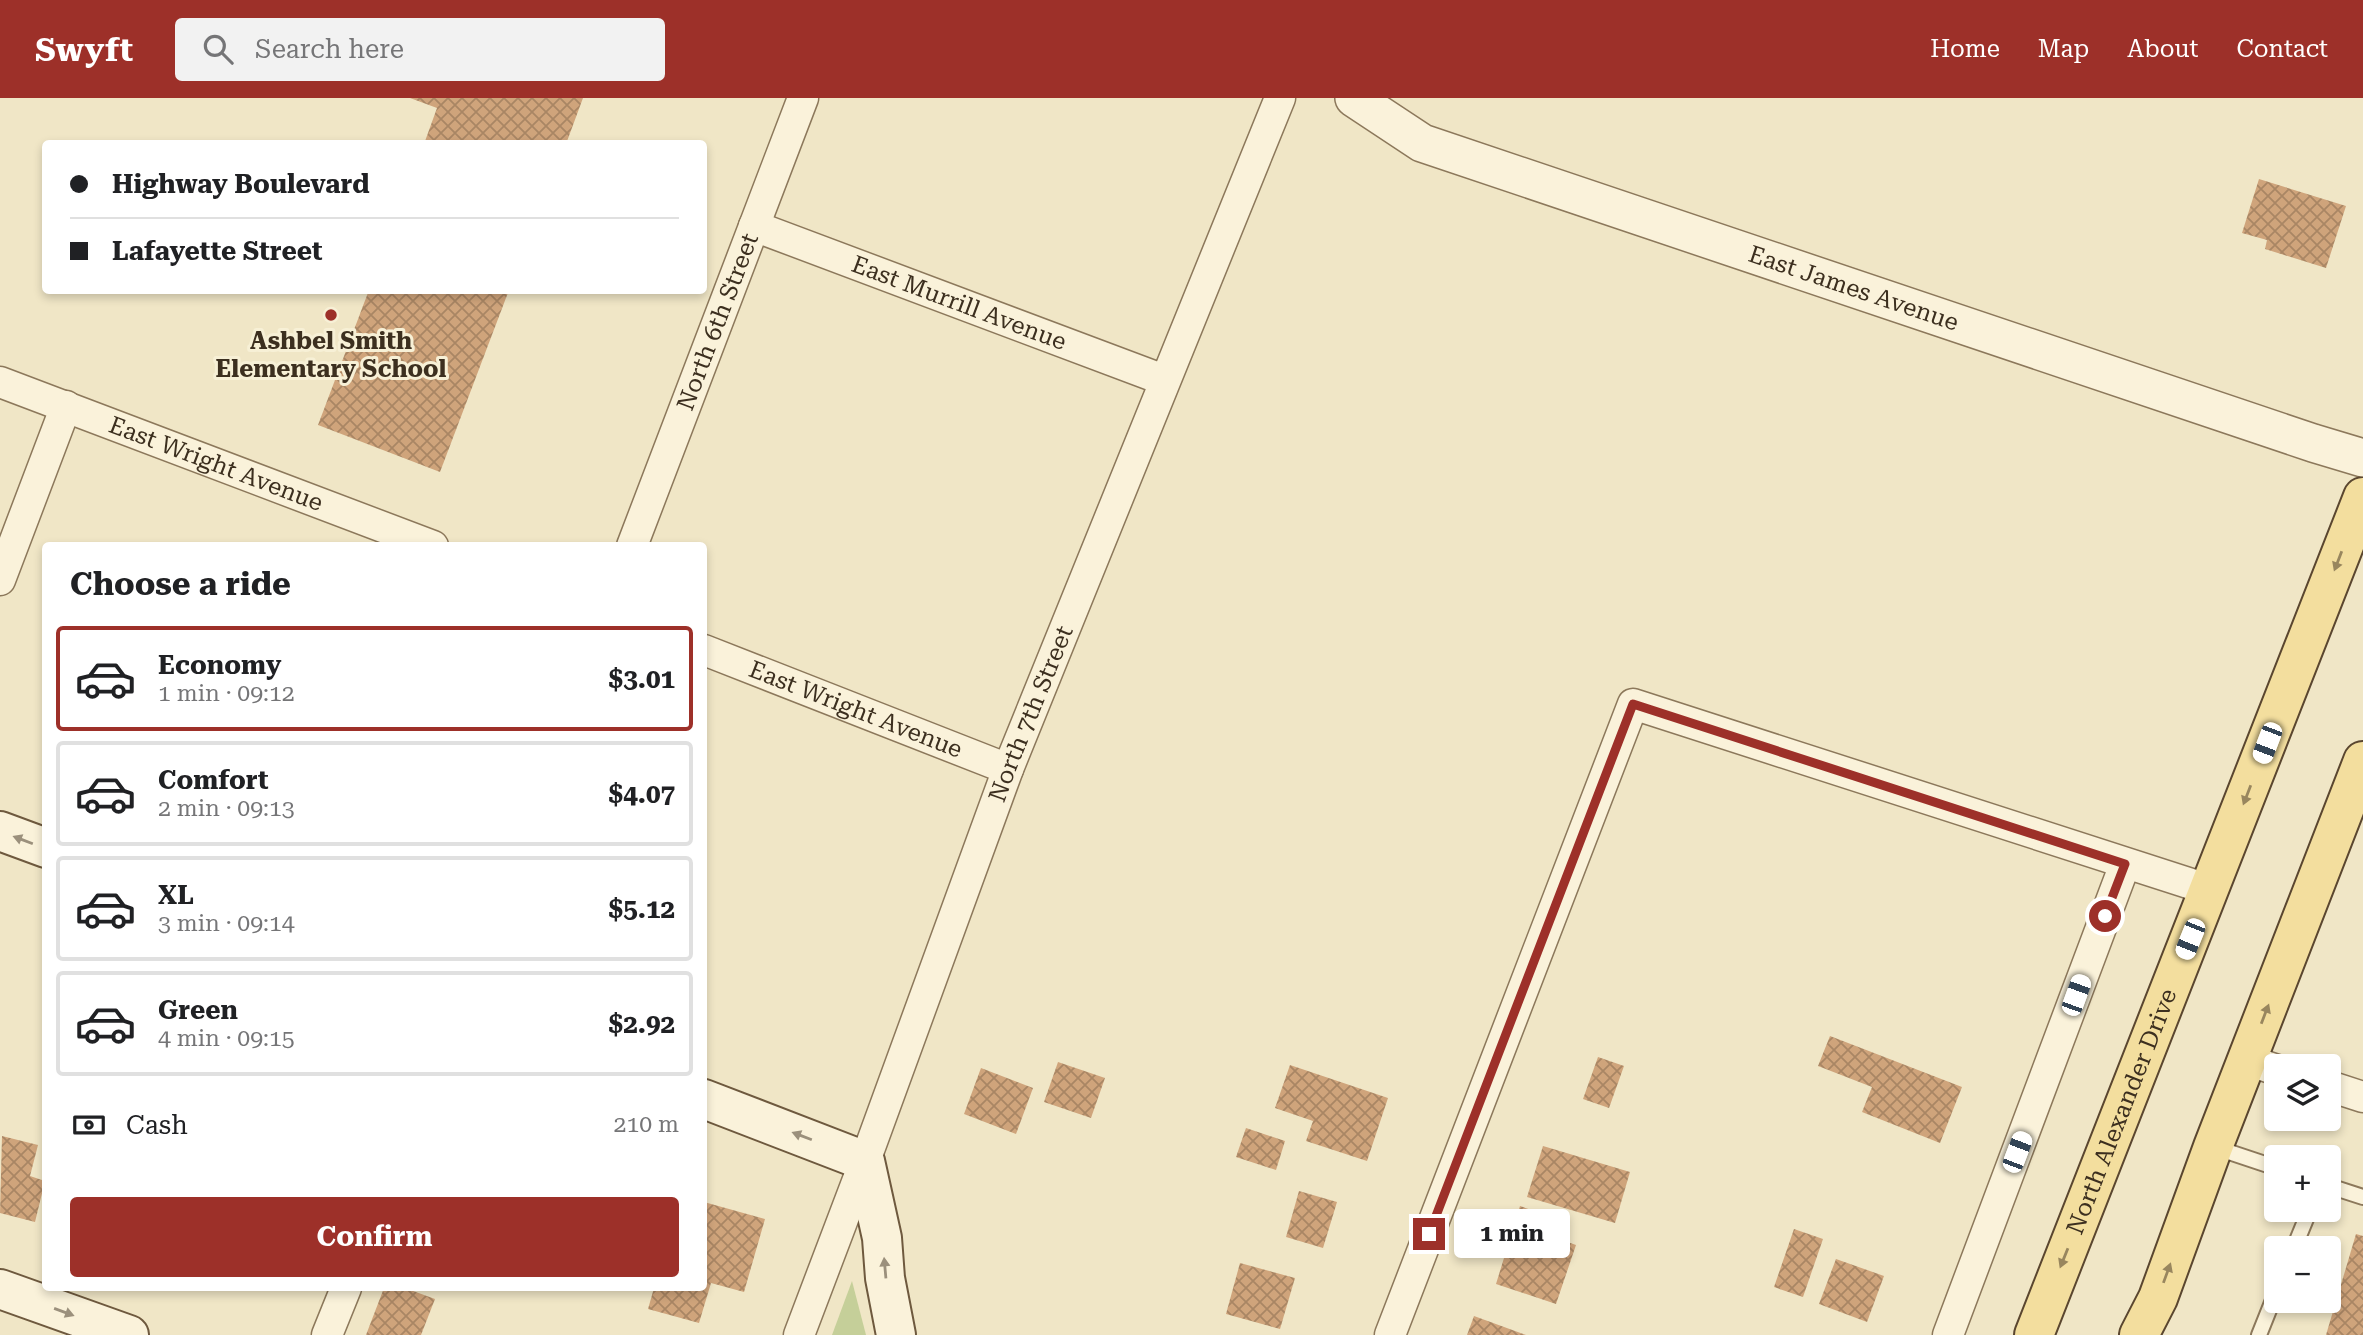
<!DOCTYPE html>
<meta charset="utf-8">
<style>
:root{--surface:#fff;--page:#f2f2f2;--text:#202124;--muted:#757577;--line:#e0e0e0;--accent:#9d3029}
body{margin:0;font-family:"Roboto Serif",serif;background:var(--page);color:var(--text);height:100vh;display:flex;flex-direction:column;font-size:26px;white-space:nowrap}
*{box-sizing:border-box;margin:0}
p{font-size:23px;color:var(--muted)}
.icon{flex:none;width:38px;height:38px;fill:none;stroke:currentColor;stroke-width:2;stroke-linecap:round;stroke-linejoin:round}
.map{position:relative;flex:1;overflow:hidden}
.drawer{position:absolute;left:42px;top:444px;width:665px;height:749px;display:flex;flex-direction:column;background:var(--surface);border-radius:7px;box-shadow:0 4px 10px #0003}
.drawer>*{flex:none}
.top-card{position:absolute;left:42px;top:42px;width:665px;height:154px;border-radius:7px;box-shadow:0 4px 10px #0003;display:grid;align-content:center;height:154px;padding:0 28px;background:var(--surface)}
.controls{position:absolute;left:2264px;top:956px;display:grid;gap:14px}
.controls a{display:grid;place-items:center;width:77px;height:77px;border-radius:7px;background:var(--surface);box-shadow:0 4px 10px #0003;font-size:35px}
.end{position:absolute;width:32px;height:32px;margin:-16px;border:9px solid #9d3029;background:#fff;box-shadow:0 0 0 4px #fff}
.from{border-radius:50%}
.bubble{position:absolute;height:49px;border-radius:7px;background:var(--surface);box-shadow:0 4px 10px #0003;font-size:23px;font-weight:700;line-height:49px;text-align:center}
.car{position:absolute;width:21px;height:42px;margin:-21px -10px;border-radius:9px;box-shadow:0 0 5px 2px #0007;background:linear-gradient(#fff 24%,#345 0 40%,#fff 0 76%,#345 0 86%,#fff 0)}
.top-card b{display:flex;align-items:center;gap:24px;height:66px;font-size:26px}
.top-card b+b{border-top:2px solid var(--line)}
.top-card i{width:18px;height:18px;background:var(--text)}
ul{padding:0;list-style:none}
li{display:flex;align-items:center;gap:21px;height:105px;margin:0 14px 10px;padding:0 14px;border:4px solid var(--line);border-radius:7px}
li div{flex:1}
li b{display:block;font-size:26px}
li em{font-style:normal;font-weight:700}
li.selected{border-color:var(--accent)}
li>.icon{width:63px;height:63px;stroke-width:1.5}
h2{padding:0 28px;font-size:32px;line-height:84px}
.pay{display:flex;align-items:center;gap:18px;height:77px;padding:0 28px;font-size:26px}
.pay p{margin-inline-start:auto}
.button{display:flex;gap:14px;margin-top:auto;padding:14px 28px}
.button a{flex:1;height:80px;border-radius:7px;background:var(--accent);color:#fff;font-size:28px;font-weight:700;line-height:80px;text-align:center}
header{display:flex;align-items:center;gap:42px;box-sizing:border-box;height:98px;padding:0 35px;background:var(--accent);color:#fff}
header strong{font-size:33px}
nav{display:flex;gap:38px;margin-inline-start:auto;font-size:24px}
.search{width:490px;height:63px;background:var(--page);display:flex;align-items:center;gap:18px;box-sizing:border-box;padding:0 24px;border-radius:7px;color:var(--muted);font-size:26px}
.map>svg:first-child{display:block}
</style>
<header>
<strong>Swyft</strong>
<div class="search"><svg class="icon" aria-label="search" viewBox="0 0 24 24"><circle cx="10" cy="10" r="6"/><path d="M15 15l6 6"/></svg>Search here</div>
<nav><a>Home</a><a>Map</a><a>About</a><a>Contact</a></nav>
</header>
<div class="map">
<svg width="2363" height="1237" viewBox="0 0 2363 1237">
<defs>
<pattern id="building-cross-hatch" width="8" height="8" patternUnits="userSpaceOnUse" patternTransform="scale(1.75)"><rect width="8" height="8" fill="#cfa47b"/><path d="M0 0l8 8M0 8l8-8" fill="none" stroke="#a98664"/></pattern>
</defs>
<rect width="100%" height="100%" fill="#f0e6c6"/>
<!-- green -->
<path fill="#c5cf99" d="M852,1183L866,1237H832Z"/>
<!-- building -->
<g fill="url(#building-cross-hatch)">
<path d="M410,0H583L566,46H424L437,10Z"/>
<path d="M2259,81L2346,108L2326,170L2265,151L2267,142L2242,135Z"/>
<path d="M369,192H509L440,374L318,327Z"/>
<path d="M1830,938L1962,989L1940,1045L1862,1014L1872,989L1818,968Z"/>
<path d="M1598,959L1624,968L1609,1010L1583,1001Z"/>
<path d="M1058,964L1105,980L1091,1020L1044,1004Z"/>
<path d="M1290,967L1388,1000L1367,1063L1306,1043L1313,1023L1275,1010Z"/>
<path d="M981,970L1033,990L1016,1036L964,1016Z"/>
<path d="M1246,1030L1285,1043L1276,1072L1236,1059Z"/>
<path d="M2,1038L38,1047L30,1078L45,1083L35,1124L0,1115Z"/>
<path d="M1543,1048L1630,1074L1615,1125L1527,1099Z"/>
<path d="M1299,1093L1337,1104L1323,1150L1286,1139Z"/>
<path d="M704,1104L765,1121L744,1194L711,1185L699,1225L648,1211L654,1190H704Z"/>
<path d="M1520,1108L1554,1120L1548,1137L1576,1147L1556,1206L1496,1186Z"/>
<path d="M1794,1131L1823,1141L1803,1199L1774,1189Z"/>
<path d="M2356,1136L2363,1138V1237H2326Z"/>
<path d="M1836,1161L1884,1178L1867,1224L1819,1206Z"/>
<path d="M1240,1165L1295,1180L1280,1231L1226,1216Z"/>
<path d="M384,1190H405L435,1201L421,1237H366Z"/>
<path d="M1474,1218L1526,1237H1467Z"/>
</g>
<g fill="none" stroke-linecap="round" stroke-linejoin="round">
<defs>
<g id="service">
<path d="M2214,1049L2277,1070"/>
<path d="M2329,1088L2363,1099"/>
<path d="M2294,1150L2310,1111"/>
<path d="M2259,1237L2277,1192"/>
</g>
<g id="minor">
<path id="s1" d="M754,128L1164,282"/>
<path id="s2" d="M0,284L433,448"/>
<path id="s3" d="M632,448L803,0"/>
<path d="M0,482L66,308"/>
<path id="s4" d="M704,552L1008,671"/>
<path d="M2247,962L2277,972"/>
<path d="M2329,988L2363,999"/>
<path d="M327,1237L346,1190"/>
<path id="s5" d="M799,1237L865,1063L1008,671L1280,0"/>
<path d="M1390,1237L1633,606L2210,792"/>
<path d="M1948,1237L2125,766"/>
</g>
<g id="tertiary">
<path id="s6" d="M1354,0L1422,45L2313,345L2363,360"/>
</g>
<g id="secondary">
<path d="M0,733L46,750"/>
<path d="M704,1001L865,1063L882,1140L885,1180L896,1237"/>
<path d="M0,1191L129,1237"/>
</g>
<g id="primary">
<path id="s7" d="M2034,1237L2363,399"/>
<path d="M2139,1237L2158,1200L2213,1049L2363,663"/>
</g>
</defs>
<!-- service casing -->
<use href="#service" stroke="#8c785b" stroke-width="18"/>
<!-- minor casing -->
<use href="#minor" stroke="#8c785b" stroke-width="33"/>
<!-- tertiary casing -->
<use href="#tertiary" stroke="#8c785b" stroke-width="40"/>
<!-- secondary casing -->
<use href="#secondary" stroke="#6e593e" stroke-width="42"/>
<!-- primary casing -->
<use href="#primary" stroke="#5a462f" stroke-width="42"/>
<!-- service -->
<use href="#service" stroke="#faf2da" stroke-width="14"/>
<!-- minor -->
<use href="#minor" stroke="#faf2da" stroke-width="30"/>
<!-- tertiary -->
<use href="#tertiary" stroke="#faf2da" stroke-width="37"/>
<!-- secondary -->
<use href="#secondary" stroke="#faf2da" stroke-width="38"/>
<!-- primary -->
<use href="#primary" stroke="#f3de9e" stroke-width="38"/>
</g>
<!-- one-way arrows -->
<defs><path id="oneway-solid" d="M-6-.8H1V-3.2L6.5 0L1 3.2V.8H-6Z" transform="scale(1.75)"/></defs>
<g fill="#98865e">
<use href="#oneway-solid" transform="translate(2338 463) rotate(111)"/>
<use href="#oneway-solid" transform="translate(2247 697) rotate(111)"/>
<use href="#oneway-solid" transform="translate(2265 916) rotate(-69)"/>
<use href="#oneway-solid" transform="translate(2064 1160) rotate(112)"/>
<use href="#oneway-solid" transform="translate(2167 1175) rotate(-70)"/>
</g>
<g fill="#9b907c">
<use href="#oneway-solid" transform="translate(23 742) rotate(-159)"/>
<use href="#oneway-solid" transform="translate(802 1038) rotate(-159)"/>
<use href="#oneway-solid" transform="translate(885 1170) rotate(-95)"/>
<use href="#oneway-solid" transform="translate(64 1214) rotate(20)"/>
</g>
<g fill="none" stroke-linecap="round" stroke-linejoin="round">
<!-- route -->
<path stroke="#9d3029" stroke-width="9" d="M1429,1136L1633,606L2125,766L2105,818"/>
</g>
<!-- markers -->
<circle fill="#9d3029" stroke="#f7f0d6" stroke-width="2.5" cx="331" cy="217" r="7"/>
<g text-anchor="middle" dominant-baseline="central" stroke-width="6" stroke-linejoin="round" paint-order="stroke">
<!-- street labels -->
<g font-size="24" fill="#3c2f1f" stroke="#f7f0d6">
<text stroke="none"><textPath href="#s6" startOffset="537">East James Avenue</textPath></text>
<text stroke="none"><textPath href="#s1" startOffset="219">East Murrill Avenue</textPath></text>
<text stroke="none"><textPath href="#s3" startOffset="240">North 6th Street</textPath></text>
<text stroke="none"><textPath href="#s2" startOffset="231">East Wright Avenue</textPath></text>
<text stroke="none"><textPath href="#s4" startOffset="163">East Wright Avenue</textPath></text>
<text stroke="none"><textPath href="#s5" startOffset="663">North 7th Street</textPath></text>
<text stroke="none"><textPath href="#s7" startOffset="240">North Alexander Drive</textPath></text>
</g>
<!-- poi labels -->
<g font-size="24" font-weight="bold" fill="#3c2f1f" stroke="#f7f0d6">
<text x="331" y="243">Ashbel Smith<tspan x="331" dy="28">Elementary School</tspan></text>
</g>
</g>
</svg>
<div class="controls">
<a><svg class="icon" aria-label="layers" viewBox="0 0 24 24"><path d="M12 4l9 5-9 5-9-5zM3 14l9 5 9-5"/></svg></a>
<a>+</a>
<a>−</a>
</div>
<i class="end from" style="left:2105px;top:818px"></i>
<i class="end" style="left:1429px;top:1136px"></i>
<div class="bubble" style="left:1454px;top:1111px;width:116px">1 min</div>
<i class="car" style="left:2267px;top:645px;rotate:201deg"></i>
<i class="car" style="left:2190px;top:841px;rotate:202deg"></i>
<i class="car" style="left:2076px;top:897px;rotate:20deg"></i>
<i class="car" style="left:2017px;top:1054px;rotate:21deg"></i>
<div class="top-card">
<b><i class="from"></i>Highway Boulevard</b>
<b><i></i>Lafayette Street</b>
</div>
<section class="drawer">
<h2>Choose a ride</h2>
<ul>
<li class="selected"><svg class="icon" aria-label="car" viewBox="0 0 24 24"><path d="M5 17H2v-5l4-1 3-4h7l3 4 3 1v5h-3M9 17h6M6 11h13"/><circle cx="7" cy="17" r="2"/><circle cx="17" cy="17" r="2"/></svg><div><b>Economy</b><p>1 min · 09:12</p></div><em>$3.01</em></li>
<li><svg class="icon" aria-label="car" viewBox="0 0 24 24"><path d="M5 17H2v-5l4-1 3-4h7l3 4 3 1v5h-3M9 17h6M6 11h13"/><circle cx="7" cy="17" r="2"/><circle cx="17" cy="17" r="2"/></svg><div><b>Comfort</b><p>2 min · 09:13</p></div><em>$4.07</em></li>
<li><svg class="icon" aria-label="car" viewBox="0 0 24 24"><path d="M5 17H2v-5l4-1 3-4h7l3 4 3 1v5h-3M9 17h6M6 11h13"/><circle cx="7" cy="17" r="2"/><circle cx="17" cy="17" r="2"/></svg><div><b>XL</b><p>3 min · 09:14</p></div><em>$5.12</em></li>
<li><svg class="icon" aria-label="car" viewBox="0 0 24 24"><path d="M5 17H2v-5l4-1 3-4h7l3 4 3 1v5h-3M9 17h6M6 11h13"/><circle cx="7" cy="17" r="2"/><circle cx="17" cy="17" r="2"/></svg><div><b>Green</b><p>4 min · 09:15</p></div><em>$2.92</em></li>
</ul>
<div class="pay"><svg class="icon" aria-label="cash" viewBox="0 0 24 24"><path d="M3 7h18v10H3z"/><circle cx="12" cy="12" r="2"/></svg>Cash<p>210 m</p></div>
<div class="button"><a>Confirm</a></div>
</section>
</div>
